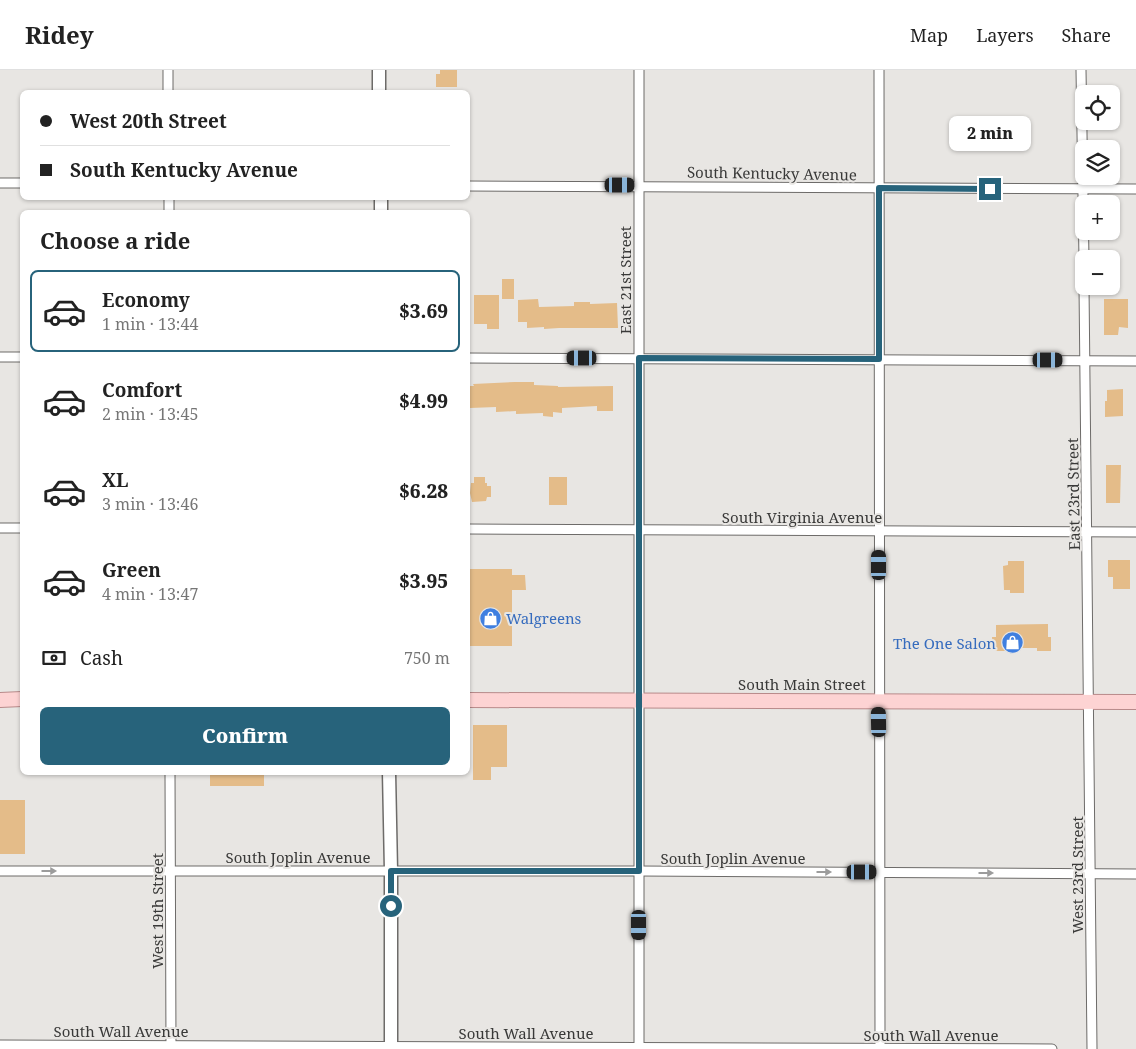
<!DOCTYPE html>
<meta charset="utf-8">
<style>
:root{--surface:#fff;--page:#f6f6f6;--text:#222;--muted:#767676;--line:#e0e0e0;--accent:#27637b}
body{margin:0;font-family:"Noto Serif",serif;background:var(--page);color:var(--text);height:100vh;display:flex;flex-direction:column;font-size:19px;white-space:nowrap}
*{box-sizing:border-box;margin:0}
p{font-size:16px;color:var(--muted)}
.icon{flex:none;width:28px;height:28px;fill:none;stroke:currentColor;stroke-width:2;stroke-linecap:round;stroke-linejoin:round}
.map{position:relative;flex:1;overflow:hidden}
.side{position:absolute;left:20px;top:140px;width:450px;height:565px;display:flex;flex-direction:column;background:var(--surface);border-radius:8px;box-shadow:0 1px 4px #0004}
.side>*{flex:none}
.hud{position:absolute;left:20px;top:20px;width:450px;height:110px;border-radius:8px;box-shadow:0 1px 4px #0004;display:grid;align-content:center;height:110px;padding:0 20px;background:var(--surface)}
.fabs{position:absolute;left:1075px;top:15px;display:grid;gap:10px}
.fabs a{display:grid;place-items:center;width:45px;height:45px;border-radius:8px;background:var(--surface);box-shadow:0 1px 4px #0004;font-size:25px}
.end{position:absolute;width:22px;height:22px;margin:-11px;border:6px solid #27637b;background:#fff;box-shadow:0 0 0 2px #fff}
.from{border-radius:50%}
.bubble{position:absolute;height:35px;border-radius:8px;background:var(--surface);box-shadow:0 1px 4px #0004;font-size:16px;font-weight:800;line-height:35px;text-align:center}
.car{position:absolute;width:15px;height:30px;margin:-15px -8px;border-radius:6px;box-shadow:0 0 4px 1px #0007;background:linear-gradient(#222 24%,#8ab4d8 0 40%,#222 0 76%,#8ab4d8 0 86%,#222 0)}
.hud b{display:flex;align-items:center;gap:18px;height:48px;font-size:19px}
.hud b+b{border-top:1px solid var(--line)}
.hud i{width:12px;height:12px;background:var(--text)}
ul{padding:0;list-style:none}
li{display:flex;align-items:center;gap:15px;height:82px;margin:0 10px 8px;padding:0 10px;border:2px solid transparent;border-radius:8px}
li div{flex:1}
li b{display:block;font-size:19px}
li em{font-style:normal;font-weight:800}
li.selected{border-color:var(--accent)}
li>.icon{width:45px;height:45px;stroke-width:1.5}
h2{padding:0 20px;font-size:22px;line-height:60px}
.pay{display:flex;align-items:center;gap:12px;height:55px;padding:0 20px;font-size:19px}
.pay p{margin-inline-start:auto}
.cta{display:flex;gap:10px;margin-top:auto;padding:10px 20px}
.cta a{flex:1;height:58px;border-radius:8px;background:var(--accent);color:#fff;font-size:20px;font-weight:800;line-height:58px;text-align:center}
header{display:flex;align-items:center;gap:30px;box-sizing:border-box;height:70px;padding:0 25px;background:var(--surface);border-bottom:1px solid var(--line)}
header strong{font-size:24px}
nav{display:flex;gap:28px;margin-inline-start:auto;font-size:18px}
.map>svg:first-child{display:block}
</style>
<header>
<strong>Ridey</strong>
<nav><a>Map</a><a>Layers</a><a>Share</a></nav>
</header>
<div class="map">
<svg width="1136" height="979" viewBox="0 0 1136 979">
<rect width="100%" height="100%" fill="#e8e6e3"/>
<!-- building -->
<g fill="#e4bc89">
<path d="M440,0H457V17H436V4H440Z"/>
<rect x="502" y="209" width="12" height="20"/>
<path d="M474,225H499V259H487V254H474Z"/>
<path d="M538,229L539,237L574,236V232H590V234L617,233L618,258H559L544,259V257L527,258V252H518V230Z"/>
<path d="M1104,229H1128V258L1119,257L1118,265H1104Z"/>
<path d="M515,312H534V315L558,316V317L613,316V341H597V336L562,338V343L553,342V347L543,346V343L516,344V341L496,342V337L470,338V335H468V316H474L473,314Z"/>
<path d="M1123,319V346L1105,347V331H1107V320Z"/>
<path d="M1106,395H1121L1120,433H1106Z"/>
<path d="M474,407H485V413H487V416H491V427H487L486,431L472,432L470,423L471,413H474Z"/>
<rect x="549" y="407" width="18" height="28"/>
<path d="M1108,490H1130V519H1113V507H1108Z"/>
<path d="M1008,491H1024V523H1010V520H1004L1003,496L1008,495Z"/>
<path d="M468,499H512V505H525L526,520H512V576H468Z"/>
<path d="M1048,554V567H1051V581H1037V578H1006V581H993L992,567H996V555Z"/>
<path d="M473,655H507V697H491V710H473Z"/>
<rect x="210" y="702" width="54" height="14"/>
<rect x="0" y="730" width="25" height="54"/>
</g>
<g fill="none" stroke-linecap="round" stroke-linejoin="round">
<defs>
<g id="street">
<path d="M639,0V979"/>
<path d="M879,0L880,979"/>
<path d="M1081,0L1084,189"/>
<path d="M168,22V0"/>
<path d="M0,113H22"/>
<path d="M468,116C690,115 913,119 1136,119"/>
<path d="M169,142V128"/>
<path d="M1084,216L1092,979"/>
<path d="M0,287H22"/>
<path d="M468,288L1136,291"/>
<path d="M0,458H22"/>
<path d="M468,459L1136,462"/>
<path d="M170,702L171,979"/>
<path d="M0,801H639L1136,804"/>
<path d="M0,975L1052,979"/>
</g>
<g id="secondary">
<path d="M379,0V22"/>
<path d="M381,128V142"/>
<path d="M389,702L391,801V979"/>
</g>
<g id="primary">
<path d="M0,630L22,629"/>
<path d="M468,630L1136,632"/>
</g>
</defs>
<!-- street casing -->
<use href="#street" stroke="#6d6b69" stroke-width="11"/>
<!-- secondary casing -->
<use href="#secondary" stroke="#6d6b69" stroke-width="15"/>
<!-- primary casing -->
<use href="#primary" stroke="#b88a8a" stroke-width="16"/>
<!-- street -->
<use href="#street" stroke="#fff" stroke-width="9"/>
<!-- secondary -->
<use href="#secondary" stroke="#fff" stroke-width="12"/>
<!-- primary -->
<use href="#primary" stroke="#fdd3d3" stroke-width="14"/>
</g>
<!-- one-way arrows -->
<defs><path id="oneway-solid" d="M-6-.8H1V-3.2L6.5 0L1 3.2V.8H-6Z" transform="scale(1.25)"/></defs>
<g fill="#9c9c9c">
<use href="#oneway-solid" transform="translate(49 801)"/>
<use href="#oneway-solid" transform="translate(824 802)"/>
<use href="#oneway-solid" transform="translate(986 803)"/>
</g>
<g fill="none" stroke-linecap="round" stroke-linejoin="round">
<!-- route -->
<path stroke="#27637b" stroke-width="6" d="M391,836V801H639V288L879,289V118L990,119"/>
</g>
<!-- icons -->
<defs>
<symbol id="shop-disc" viewBox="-11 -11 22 22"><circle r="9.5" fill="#3f7fe0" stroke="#e8e6e3"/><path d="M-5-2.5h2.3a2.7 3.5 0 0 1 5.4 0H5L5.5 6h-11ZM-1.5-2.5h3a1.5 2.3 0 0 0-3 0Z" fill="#fff"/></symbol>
</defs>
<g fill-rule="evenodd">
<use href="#shop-disc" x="478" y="536" width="25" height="25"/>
<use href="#shop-disc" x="1000" y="560" width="25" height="25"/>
</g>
<g text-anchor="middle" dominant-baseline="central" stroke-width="4" stroke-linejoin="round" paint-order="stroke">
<!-- street labels -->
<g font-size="15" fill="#393938" stroke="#e8e6e3">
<text transform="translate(772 103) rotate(1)">South Kentucky Avenue</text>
<text transform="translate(625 210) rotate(-90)">East 21st Street</text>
<text transform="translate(1073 424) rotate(-91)">East 23rd Street</text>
<text x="802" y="447">South Virginia Avenue</text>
<text x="802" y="614">South Main Street</text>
<text x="298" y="787">South Joplin Avenue</text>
<text x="733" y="788">South Joplin Avenue</text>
<text transform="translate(1077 805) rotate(-90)">West 23rd Street</text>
<text transform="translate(157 841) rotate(-90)">West 19th Street</text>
<text x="121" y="961">South Wall Avenue</text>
<text x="526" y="963">South Wall Avenue</text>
<text x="931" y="965">South Wall Avenue</text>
</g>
<!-- shop labels -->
<g font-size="15" fill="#366cbe" stroke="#e8e6e3" text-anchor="start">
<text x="506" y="548">Walgreens</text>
<text x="996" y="573" text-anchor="end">The One Salon</text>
</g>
</g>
</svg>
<div class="fabs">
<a><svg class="icon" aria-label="locate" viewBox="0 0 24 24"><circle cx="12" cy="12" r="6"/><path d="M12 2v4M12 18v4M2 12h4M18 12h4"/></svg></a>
<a><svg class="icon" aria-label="layers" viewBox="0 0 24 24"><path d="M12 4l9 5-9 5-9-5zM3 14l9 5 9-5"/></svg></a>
<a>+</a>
<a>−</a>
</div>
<i class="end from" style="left:391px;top:836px"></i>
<i class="end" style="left:990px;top:119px"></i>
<div class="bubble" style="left:949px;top:46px;width:82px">2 min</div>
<i class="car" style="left:620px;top:115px;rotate:90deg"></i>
<i class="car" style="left:582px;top:288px;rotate:270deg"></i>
<i class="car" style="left:1048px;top:290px;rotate:90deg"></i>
<i class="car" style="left:879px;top:495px;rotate:0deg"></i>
<i class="car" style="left:879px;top:652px;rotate:359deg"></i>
<i class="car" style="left:862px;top:802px;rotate:90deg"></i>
<i class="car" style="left:639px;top:855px;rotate:180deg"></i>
<div class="hud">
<b><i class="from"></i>West 20th Street</b>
<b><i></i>South Kentucky Avenue</b>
</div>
<section class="side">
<h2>Choose a ride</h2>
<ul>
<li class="selected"><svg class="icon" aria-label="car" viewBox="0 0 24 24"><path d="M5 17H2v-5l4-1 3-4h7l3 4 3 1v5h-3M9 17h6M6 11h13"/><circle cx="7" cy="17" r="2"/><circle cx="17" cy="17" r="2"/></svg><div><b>Economy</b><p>1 min · 13:44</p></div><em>$3.69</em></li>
<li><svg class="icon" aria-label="car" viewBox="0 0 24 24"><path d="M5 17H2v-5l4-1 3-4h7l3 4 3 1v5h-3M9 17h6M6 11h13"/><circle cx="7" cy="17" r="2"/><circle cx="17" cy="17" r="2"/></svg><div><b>Comfort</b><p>2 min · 13:45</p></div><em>$4.99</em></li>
<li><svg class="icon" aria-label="car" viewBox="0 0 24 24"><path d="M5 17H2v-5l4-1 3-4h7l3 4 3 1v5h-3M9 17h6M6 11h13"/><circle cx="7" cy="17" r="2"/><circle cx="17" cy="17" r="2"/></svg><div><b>XL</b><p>3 min · 13:46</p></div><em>$6.28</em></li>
<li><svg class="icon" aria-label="car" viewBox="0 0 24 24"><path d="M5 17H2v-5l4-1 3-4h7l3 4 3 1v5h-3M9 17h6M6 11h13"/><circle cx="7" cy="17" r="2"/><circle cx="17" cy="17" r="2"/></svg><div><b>Green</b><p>4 min · 13:47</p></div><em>$3.95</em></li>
</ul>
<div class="pay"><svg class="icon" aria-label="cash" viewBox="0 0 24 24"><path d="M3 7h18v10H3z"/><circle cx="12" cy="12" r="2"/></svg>Cash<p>750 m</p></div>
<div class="cta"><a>Confirm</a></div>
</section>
</div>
